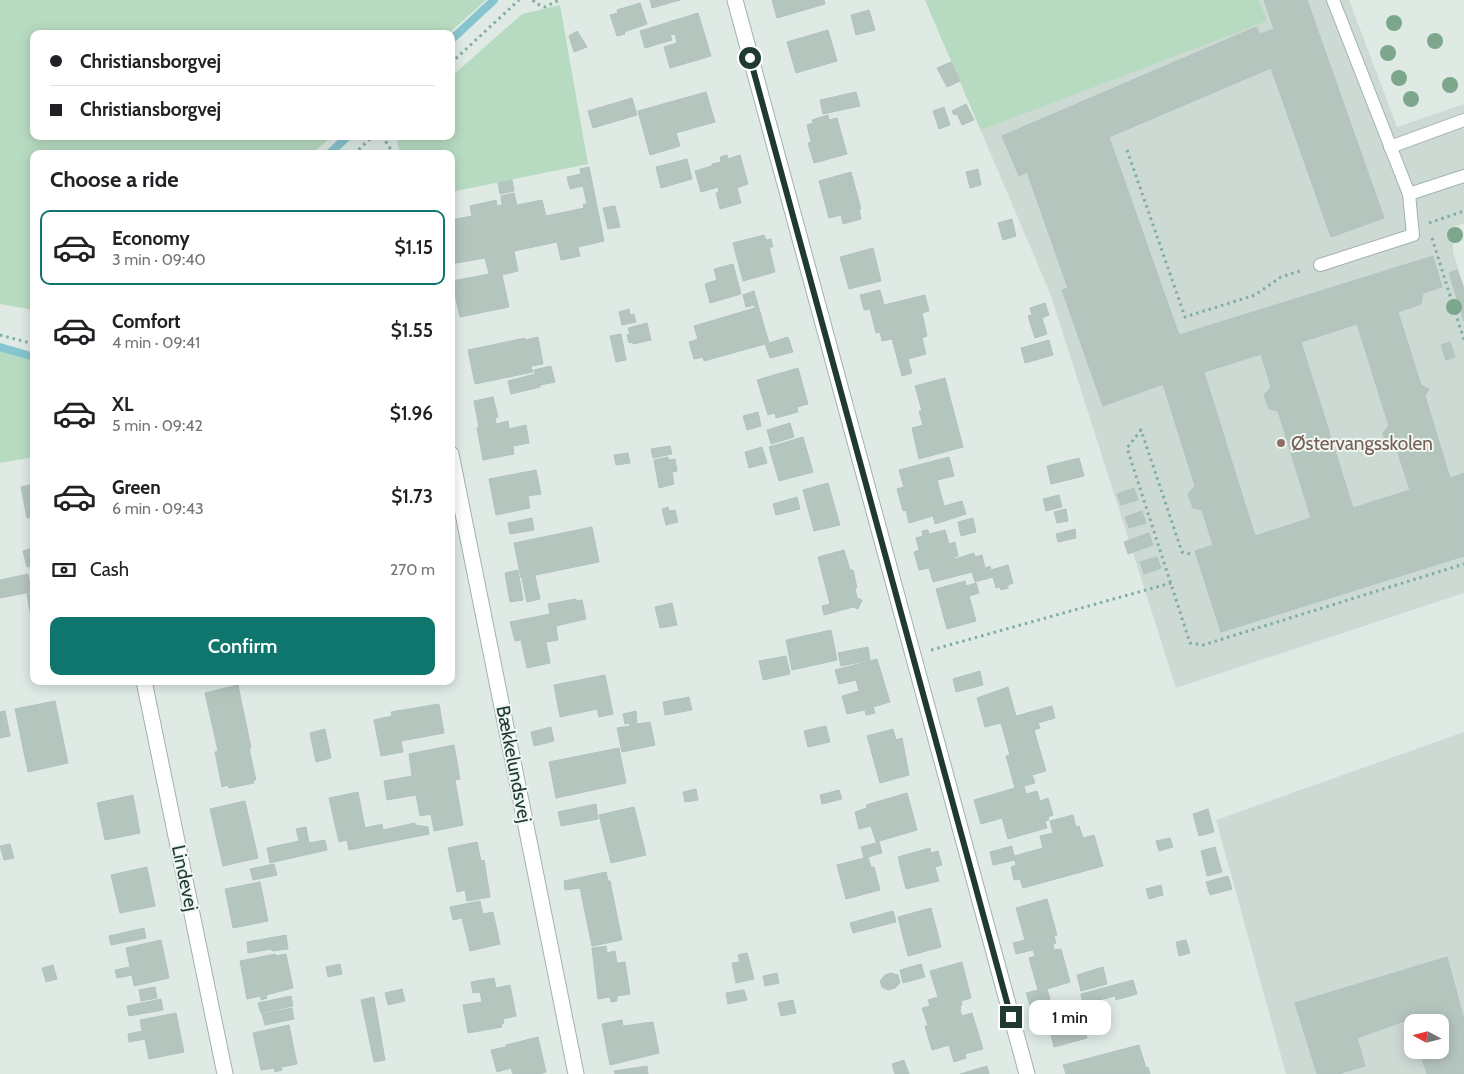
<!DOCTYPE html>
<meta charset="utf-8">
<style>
:root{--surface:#fff;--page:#f2f2f2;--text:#202124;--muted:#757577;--line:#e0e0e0;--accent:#0f766e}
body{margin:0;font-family:Cabin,sans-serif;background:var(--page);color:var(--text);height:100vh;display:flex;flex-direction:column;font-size:19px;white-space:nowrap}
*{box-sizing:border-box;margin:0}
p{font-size:16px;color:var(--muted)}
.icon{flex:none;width:28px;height:28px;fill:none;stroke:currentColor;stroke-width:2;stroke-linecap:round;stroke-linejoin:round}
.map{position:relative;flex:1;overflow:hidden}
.sheet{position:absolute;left:30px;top:150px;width:425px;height:535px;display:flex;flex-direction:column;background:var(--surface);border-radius:10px;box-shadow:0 2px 12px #0003}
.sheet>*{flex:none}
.top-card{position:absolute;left:30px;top:30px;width:425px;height:110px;border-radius:10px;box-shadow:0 2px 12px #0003;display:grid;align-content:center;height:110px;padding:0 20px;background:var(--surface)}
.needle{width:32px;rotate:277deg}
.buttons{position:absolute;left:1404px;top:1014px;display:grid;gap:10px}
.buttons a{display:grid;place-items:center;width:45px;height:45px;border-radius:10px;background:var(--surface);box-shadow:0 2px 12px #0003;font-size:25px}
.end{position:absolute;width:22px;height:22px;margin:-11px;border:6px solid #203a33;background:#fff;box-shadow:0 0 0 2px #fff}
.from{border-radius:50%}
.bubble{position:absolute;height:35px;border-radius:10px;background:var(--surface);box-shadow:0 2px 12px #0003;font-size:16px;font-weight:600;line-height:35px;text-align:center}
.top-card b{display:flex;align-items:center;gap:18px;height:48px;font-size:19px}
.top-card b+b{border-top:1px solid var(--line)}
.top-card i{width:12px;height:12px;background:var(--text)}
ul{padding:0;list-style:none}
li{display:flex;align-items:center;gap:15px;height:75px;margin:0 10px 8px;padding:0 10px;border:2px solid transparent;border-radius:10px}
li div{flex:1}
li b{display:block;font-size:19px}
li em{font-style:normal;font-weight:600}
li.active{border-color:var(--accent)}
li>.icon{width:45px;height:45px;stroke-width:1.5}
h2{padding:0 20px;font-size:22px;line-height:60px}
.pay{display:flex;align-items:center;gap:12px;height:55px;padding:0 20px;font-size:19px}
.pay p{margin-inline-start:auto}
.button{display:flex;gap:10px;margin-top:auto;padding:10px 20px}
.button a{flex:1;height:58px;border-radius:10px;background:var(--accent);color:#fff;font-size:20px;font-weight:600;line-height:58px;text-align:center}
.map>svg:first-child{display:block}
</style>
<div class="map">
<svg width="1464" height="1074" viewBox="0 0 1464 1074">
<rect width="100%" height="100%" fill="#dfeae5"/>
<!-- built -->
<g fill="#cddad4" fill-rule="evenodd">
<path d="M925,0H1349L1397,127L1464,104V223L1453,227V252L1464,287V593L1176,688L1050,293Z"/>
<path d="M1464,732V1074H1286L1216,820ZM1412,1022H1440V1050H1412Z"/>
</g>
<!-- green -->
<g fill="#b7dbc1">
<path d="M0,0H486L448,34H34V136H332L312,154H34V310L0,304Z"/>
<path d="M925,0H1259L1267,21L981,130Z"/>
<path d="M560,5L588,164L451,192V154H400L396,136H451V77L522,14Z"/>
<path d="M0,350L34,359V457L0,463Z"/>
</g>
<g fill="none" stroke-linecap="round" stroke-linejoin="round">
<!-- stream -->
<g stroke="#86c4cf" stroke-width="8">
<path d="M451,40L494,0"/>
<path d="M329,154L348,136"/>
<path d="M0,347L34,357"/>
</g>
</g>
<!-- building -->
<g fill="#b4c5be" stroke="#b1c3bc" fill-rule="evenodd">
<path d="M650,0H680L652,8Z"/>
<path d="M772,0H824L825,4L777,18Z"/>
<path d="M1264,0H1307L1384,218L1331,237L1271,68L1109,137L1179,335L1433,256L1442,287L1423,293L1421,304L1398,312L1421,385L1429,389L1425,396L1450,478L1464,473V556L1221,632L1195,551L1213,545L1202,510L1193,508L1188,494L1195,486L1163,384L1103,406L1062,290L1068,288L1027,172L1019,176L1002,136L1256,27L1260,34L1274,29ZM1357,324L1389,426L1383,433L1387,448L1397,450L1410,490L1353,508L1301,342ZM1261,354L1271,387L1264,395L1269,409L1278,411L1311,518L1255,536L1204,372Z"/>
<path d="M640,3L647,24L624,32L625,34L617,36L610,15L618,13L617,10Z"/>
<path d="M869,10L875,30L856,35L851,15Z"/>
<path d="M698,13L711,56L670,68L664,47L677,43L675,34L670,35L672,40L645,48L640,31Z"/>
<path d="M828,30L837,61L796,73L787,42Z"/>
<path d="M577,31L587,47L574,52L569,36Z"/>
<path d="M951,62L960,81L947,87L937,68Z"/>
<path d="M706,92L715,122L676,133L680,146L650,155L638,111Z"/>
<path d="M856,92L860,106L823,114L820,100Z"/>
<path d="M632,98L637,115L593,128L588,111Z"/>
<path d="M966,104L974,120L962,125L957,114L954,115L952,111Z"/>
<path d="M944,107L950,125L939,129L933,111Z"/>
<path d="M828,115L829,120L837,118L847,154L814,163L808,143L811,142L807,125L813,123L812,120Z"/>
<path d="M727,155L728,159L740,155L748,184L737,188L741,203L720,209L716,193L719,192L718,187L701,192L695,171L712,166V164L721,162L720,157Z"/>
<path d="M687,159L692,179L661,188L656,167Z"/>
<path d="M589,167L604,241L578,247L580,256L561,260L557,242L514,251L518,271L502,275L509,307L460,317L452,281L489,274L485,258L451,264V220L472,216L470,206L496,200L497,206L502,205L501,196L514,193L517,205L542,200L546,216L584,208L583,204H587L583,186L570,189L567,177L581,174L580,169Z"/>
<path d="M978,169L981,185L970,188L966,172Z"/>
<path d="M851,172L861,209L859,210L861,219L843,224L841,215L829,218L819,181Z"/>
<path d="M512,180L514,191L500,194L498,183Z"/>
<path d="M615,206L620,227L608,229L603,208Z"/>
<path d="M1012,219L1016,236L1003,240L998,223Z"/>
<path d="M764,235L766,240L771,239L773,247H769L775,272L743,281L733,243Z"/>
<path d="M873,248L881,281L849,289L840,257Z"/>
<path d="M733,264L741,294L710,303L705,284L717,280L714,269Z"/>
<path d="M1457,270L1464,289V321L1449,273Z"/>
<path d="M880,290L884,305L925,295L929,311L922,313L927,336L922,338L926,354L908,359L912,373L902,376L892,339L882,341L880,332L876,333L870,309L864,310L860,295Z"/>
<path d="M754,291L769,343L788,337L793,352L770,358L765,344L704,361L703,357L694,359L689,342L698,339L694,326L755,308L754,305L746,307L743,295Z"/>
<path d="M1045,303L1049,315L1042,318L1047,334L1035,338L1028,316L1032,315L1030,308Z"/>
<path d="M629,309L630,315L634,314L636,322L622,325L619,312Z"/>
<path d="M647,323L651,340L633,344L632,342L629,343L627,335L630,334L628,328Z"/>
<path d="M621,334L626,360L616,362L610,336Z"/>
<path d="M538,337L543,364L531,366L533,372L475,384L468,350L525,338V340Z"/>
<path d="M1049,340L1053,355L1025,363L1021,348Z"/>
<path d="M1450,342L1455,357L1446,360L1441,345Z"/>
<path d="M551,366L555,382L540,385V387L511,394L508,381L535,374L534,370Z"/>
<path d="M798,368L808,404L797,407L798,412L776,418L775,413L768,415L757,380Z"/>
<path d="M945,378L963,447L919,459L912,428L923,425L919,411H922L915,386Z"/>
<path d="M493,397L498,417L495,418L496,424L508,421L509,429L526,425L529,443L513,446L514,454L483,460L477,428L479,427L474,401Z"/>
<path d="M758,412L761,426L747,430L743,416Z"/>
<path d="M790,423L794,437L771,444L767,430Z"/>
<path d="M803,437L813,472L779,481L769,447Z"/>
<path d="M670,446L672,454L653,458L651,449Z"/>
<path d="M762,447L767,463L749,468L745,452Z"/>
<path d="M628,453L630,463L616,465L614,455Z"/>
<path d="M668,457L669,460L675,459L677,471L672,472L674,484L659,488L654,460Z"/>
<path d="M949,457L954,476L937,480L944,506L962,501L966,514L935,524L933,516L909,523L906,510L903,511L897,489L904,487L899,470Z"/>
<path d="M1079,458L1084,476L1051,484L1047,466Z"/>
<path d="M536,470L541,494L528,496L530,508L496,515L489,479Z"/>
<path d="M828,483L840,525L814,531L803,490Z"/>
<path d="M34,484V517L27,518L21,487Z"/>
<path d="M1134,488L1138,500L1121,505L1117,494Z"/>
<path d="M1059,495L1062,507L1046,511L1043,499Z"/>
<path d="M797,497L800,509L776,515L773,504Z"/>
<path d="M668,507L669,511L675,510L678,522L666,525L662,509Z"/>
<path d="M1066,509L1068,521L1057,523L1054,512Z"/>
<path d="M1142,511L1146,523L1129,528L1125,517Z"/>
<path d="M532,518L534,530L510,534L508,523Z"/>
<path d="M973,518L976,532L961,536L958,522Z"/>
<path d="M592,527L599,562L521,578L514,543Z"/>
<path d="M1075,529L1076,538L1058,542L1056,534Z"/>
<path d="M928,530L929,534L945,530L949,544L955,542L958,556L954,557L955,559L974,553L975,557L982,555L985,568L990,566L991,570L1008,565L1013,583L1008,585V588L1001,590L1000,587L996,588L993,577L975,582L972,572L933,582L929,568L919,570L914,552L919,550L916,538L923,536L922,531Z"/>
<path d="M1149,533L1153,545L1128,554L1124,542Z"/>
<path d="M34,548V565L27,567L23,551Z"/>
<path d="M844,550L850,570H853L857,588H855L857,598L862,600L858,609L853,607L824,615L822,606L830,604L818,557Z"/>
<path d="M1157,557L1161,568L1144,574L1140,562Z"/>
<path d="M518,570L523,600L510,602L505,573Z"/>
<path d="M28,574L31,592L0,598V580Z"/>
<path d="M535,576L540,599L527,602L522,579Z"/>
<path d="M965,581L966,586L976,583L979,593L969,596L976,621L947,629L936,589Z"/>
<path d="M27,594H34L33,629Z"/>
<path d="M576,599V601L582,600L586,619L556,626L558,640L546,642L550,663L527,668L521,640L515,641L510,622L550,614L548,604Z"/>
<path d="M672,603L677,625L660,628L655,607Z"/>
<path d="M831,630L837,660L792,670L786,640Z"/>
<path d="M868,647L870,660L841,666L838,653Z"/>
<path d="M786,656L790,674L763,680L759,661Z"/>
<path d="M877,659L890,702L873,707L875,713L866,715L865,710L847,714L842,696L859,691L856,680L839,684L835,670Z"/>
<path d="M980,671L983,685L956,692L953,679Z"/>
<path d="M605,675L613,714L599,717L597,709L560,717L554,685Z"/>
<path d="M238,685L251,748H249L256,780H253L254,783L229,788L228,785L222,787L215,752L218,751L205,693Z"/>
<path d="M1008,687L1016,716L1052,706L1055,718L1038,723L1040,728L1034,730L1046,771L1032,775L1035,783L1024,786L1026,794L1037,791L1040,801L1048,798L1053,815L1048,817L1049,820L1045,821L1047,828L1008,839L1002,818L981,824L974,800L1015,788L1006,756L1010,755L1001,723L985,727L977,698Z"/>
<path d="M689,697L692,710L665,715L663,702Z"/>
<path d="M55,701L68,763L28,772L15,709Z"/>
<path d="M439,704L444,733L401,741L403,752L381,756L374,720L392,716L391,712Z"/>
<path d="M5,711L10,736L0,738V712Z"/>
<path d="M636,711L637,724L650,722L655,745L622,752L617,728L630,726L629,723L625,724L623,714Z"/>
<path d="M826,726L830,742L808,747L804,731Z"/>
<path d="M551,727L554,741L534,746L531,732Z"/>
<path d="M325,729L331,758L316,762L310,733Z"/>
<path d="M893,729L896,740L902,738L909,775L880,783L867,736Z"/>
<path d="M454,745L460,779L455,780L463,825L434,831L431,814L420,816L416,795L387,800L384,781L412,776L409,754Z"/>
<path d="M619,748L626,783L556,798L549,762Z"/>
<path d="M696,789L698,800L685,802L683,792Z"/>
<path d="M839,790L842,799L822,804L820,795Z"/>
<path d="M358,792L365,828L382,824L383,830L415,823V825L428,827L429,834L349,850L347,840L339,842L329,798Z"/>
<path d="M907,793L917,830L876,842L871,826L859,829L855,812L867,808L866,805Z"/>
<path d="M133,795L140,833L105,840L97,803Z"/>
<path d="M245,801L258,858L223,866L210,809Z"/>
<path d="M596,804L598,819L561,826L558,812Z"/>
<path d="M634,807L646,855L611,863L599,815Z"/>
<path d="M1208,809L1214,832L1199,836L1193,814Z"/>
<path d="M1073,815L1076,827L1079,826L1083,838L1094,835L1103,866L1023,888L1020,879L1014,880L1011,867L1016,865L1015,860L993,865L990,852L1012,846L1014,856L1043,848L1040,836L1053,833L1050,821Z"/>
<path d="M306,827L309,843L325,840L327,850L270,863L267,848L299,841L296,829Z"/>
<path d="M1170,838L1173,847L1159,851L1156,841Z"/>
<path d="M477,842L481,861L484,860L490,897L467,901L465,890L457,892L448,848Z"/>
<path d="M879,842L882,853L868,857L871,867H874L880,890L846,899L837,865L864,858L861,847Z"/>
<path d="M10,844L14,858L4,860L0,846Z"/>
<path d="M1215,847L1222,872L1207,876L1201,851Z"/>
<path d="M930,848L931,853L938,851L942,865L935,867L939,881L906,889L898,857Z"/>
<path d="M274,864L277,875L253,880L250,869Z"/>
<path d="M147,867L155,906L120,913L111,875Z"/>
<path d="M606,872L608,881H610L622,940L592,946L580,888L565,890L564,881Z"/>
<path d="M1228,876L1232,889L1210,895L1206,882Z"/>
<path d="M260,882L268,921L233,928L225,889Z"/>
<path d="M1161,885L1163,895L1149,899L1146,889Z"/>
<path d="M1047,899L1057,935L1054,936L1056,943L1053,944L1054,950L1061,949L1070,982L1047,989L1050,999L1030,1005L1026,993L1038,990L1029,958L1035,956L1033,950L1016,954L1013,943L1025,940L1016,908Z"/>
<path d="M480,901L483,914L493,912L500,944L470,951L462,918L453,920L450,907Z"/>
<path d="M931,908L941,947L908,956L898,917Z"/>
<path d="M893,911L896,922L853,933L850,923Z"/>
<path d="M144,928L146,938L111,945L109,936Z"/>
<path d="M286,935L288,949L272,951V949L248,953L247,942Z"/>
<path d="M161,940L169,978L134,986L132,975L117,978L115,970L130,967L126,948Z"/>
<path d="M1186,940L1190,953L1179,956L1176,942Z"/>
<path d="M606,946L607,953L615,951L617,963L625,962L630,994L617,996V1001L611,1002L610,997L598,999L592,948Z"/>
<path d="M747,953L754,979L736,983L732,963L740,962L738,955Z"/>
<path d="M275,954L276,956L286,954L293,988L266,995L267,998L261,1000V996L247,999L240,961Z"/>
<path d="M1447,957L1464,1019V1074H1427L1419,1050H1440V1022H1412V1027L1410,1019L1357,1038L1365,1066L1338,1074H1317L1295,1003Z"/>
<path d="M962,962L971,998L961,1001L962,1005L960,1006L961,1009L960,1010L962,1016L972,1013L983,1049L965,1054L966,1058L954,1062L949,1045L932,1050L925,1026H928L922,1008L930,1006L928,1000L938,997L930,971Z"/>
<path d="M340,964L342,974L328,977L326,967Z"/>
<path d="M921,964L925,977L903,983L900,970Z"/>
<path d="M53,965L57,979L46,982L42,968Z"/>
<path d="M1103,967L1107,984L1081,991L1077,975Z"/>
<path d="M777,973L779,983L765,986L763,976Z"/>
<path d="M891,973L898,975L900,983L895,988L888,990L882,987L880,981L885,975Z"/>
<path d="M494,978L496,988L510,985L516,1016L503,1019L504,1023L501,1024L502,1027L468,1033L463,1005L482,1002L480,992L473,993L471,982Z"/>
<path d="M1133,980L1137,994L1116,1000L1115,996L1083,1004L1081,994Z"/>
<path d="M155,987L157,998L141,1001L139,990Z"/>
<path d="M402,989L405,1001L388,1005L385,993Z"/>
<path d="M744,990L747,1000L728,1004L726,993Z"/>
<path d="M291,996L293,1006L261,1013L258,1003Z"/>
<path d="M374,997L385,1060L374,1062L361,1000Z"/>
<path d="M161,999L163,1010L129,1016L127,1006Z"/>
<path d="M793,1000L796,1013L781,1016L778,1003Z"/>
<path d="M1079,1004L1083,1021L1089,1019L1093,1033L1086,1035L1087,1038L1054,1047L1045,1013Z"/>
<path d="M292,1008L294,1019L265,1025L262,1014Z"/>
<path d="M176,1013L184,1052L149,1059L145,1039L129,1042L128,1034L142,1031L140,1020Z"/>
<path d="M622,1020L623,1026L653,1022L659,1053L610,1065L602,1024Z"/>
<path d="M289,1025L297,1064L281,1067L282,1070L275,1072L274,1068L261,1070L253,1033Z"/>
<path d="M538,1037L546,1072L539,1074H513L511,1068L497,1072L491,1050L506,1047V1045Z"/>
<path d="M1139,1045L1146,1068L1148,1067L1150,1074H1066L1063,1065Z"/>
<path d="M904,1060L909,1074H895L892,1064Z"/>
<path d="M647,1066L648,1074H615L614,1071Z"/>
<path d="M987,1066L989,1074H960Z"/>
</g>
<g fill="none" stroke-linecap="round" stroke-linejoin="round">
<defs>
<g id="lane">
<path d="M1390,147L1464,120"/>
<path d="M1409,194L1464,176"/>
<path d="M1320,265L1413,235L1409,194L1333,0"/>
</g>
<g id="street">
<path d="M735,0L1027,1074"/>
<path d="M451,454L576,1074"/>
<path d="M144,681L225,1074"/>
</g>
</defs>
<!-- lane casing -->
<use href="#lane" stroke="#a2b2ac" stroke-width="14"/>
<!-- street casing -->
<use href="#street" stroke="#a2b2ac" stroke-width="17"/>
<!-- path -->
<g stroke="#7fad9f" stroke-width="3" stroke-dasharray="2.5 4" stroke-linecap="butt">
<path d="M533,0L535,3L545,7L559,0"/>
<path d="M451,63L519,0"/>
<path d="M382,136L394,154"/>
<path d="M1127,150L1185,317L1255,295L1281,277L1303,270"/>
<path d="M354,154L373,136"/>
<path d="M1429,223L1464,211"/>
<path d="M1432,238L1464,340"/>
<path d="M0,335L34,344"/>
<path d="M1190,554L1182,552L1141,430L1127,448L1190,643L1203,645L1464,564"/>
<path d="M931,650L1171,583"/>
</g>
<!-- lane -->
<use href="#lane" stroke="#fff" stroke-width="12"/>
<!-- street -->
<use href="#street" stroke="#fff" stroke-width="15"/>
</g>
<!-- trees -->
<g fill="#7ca78d">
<circle cx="1394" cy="23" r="8"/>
<circle cx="1435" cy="41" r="8"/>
<circle cx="1388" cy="53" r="8"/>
<circle cx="1399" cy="78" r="8"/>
<circle cx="1450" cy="85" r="8"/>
<circle cx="1411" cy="99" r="8"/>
<circle cx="1455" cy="235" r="8"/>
<circle cx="1454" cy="307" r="8"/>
</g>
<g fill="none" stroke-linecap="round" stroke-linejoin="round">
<!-- route -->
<path stroke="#203a33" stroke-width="6" d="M750,58L1011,1017"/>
</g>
<!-- markers -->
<circle fill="#8d6e63" stroke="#eff7f3" stroke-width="2" cx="1281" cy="443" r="5"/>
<g text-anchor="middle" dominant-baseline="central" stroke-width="4" stroke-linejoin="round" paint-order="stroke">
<!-- education labels -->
<g font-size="19" fill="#785e54" stroke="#eff7f3" text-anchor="start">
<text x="1291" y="443">Østervangsskolen</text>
</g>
<!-- street labels -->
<g font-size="19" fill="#203a33" stroke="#eff7f3">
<text transform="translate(514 764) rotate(79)">Bækkelundsvej</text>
<text transform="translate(185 878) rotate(78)">Lindevej</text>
</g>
</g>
</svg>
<div class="buttons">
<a><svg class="needle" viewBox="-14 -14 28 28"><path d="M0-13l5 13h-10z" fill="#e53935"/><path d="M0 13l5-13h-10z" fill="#757577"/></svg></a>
</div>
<i class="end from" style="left:750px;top:58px"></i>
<i class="end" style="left:1011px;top:1017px"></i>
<div class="bubble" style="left:1029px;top:1000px;width:82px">1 min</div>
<div class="top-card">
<b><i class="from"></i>Christiansborgvej</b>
<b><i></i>Christiansborgvej</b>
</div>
<section class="sheet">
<h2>Choose a ride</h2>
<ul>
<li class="active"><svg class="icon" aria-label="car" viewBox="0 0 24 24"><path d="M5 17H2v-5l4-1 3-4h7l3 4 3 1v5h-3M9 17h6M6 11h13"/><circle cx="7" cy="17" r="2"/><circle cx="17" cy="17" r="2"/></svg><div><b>Economy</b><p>3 min · 09:40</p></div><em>$1.15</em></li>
<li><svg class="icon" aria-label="car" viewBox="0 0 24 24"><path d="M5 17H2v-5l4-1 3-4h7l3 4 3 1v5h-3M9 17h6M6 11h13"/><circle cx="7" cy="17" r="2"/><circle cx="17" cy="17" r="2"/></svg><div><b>Comfort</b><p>4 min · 09:41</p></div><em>$1.55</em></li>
<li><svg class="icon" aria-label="car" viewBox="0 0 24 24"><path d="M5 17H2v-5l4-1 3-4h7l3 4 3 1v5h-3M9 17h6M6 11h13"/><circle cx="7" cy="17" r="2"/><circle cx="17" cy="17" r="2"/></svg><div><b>XL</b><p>5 min · 09:42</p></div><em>$1.96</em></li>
<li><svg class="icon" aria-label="car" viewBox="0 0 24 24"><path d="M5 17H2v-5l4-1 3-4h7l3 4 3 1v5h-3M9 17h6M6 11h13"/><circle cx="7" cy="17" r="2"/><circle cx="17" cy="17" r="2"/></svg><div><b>Green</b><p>6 min · 09:43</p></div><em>$1.73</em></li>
</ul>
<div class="pay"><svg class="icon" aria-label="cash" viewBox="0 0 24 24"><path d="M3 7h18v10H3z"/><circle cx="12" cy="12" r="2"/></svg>Cash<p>270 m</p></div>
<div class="button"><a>Confirm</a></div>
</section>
</div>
